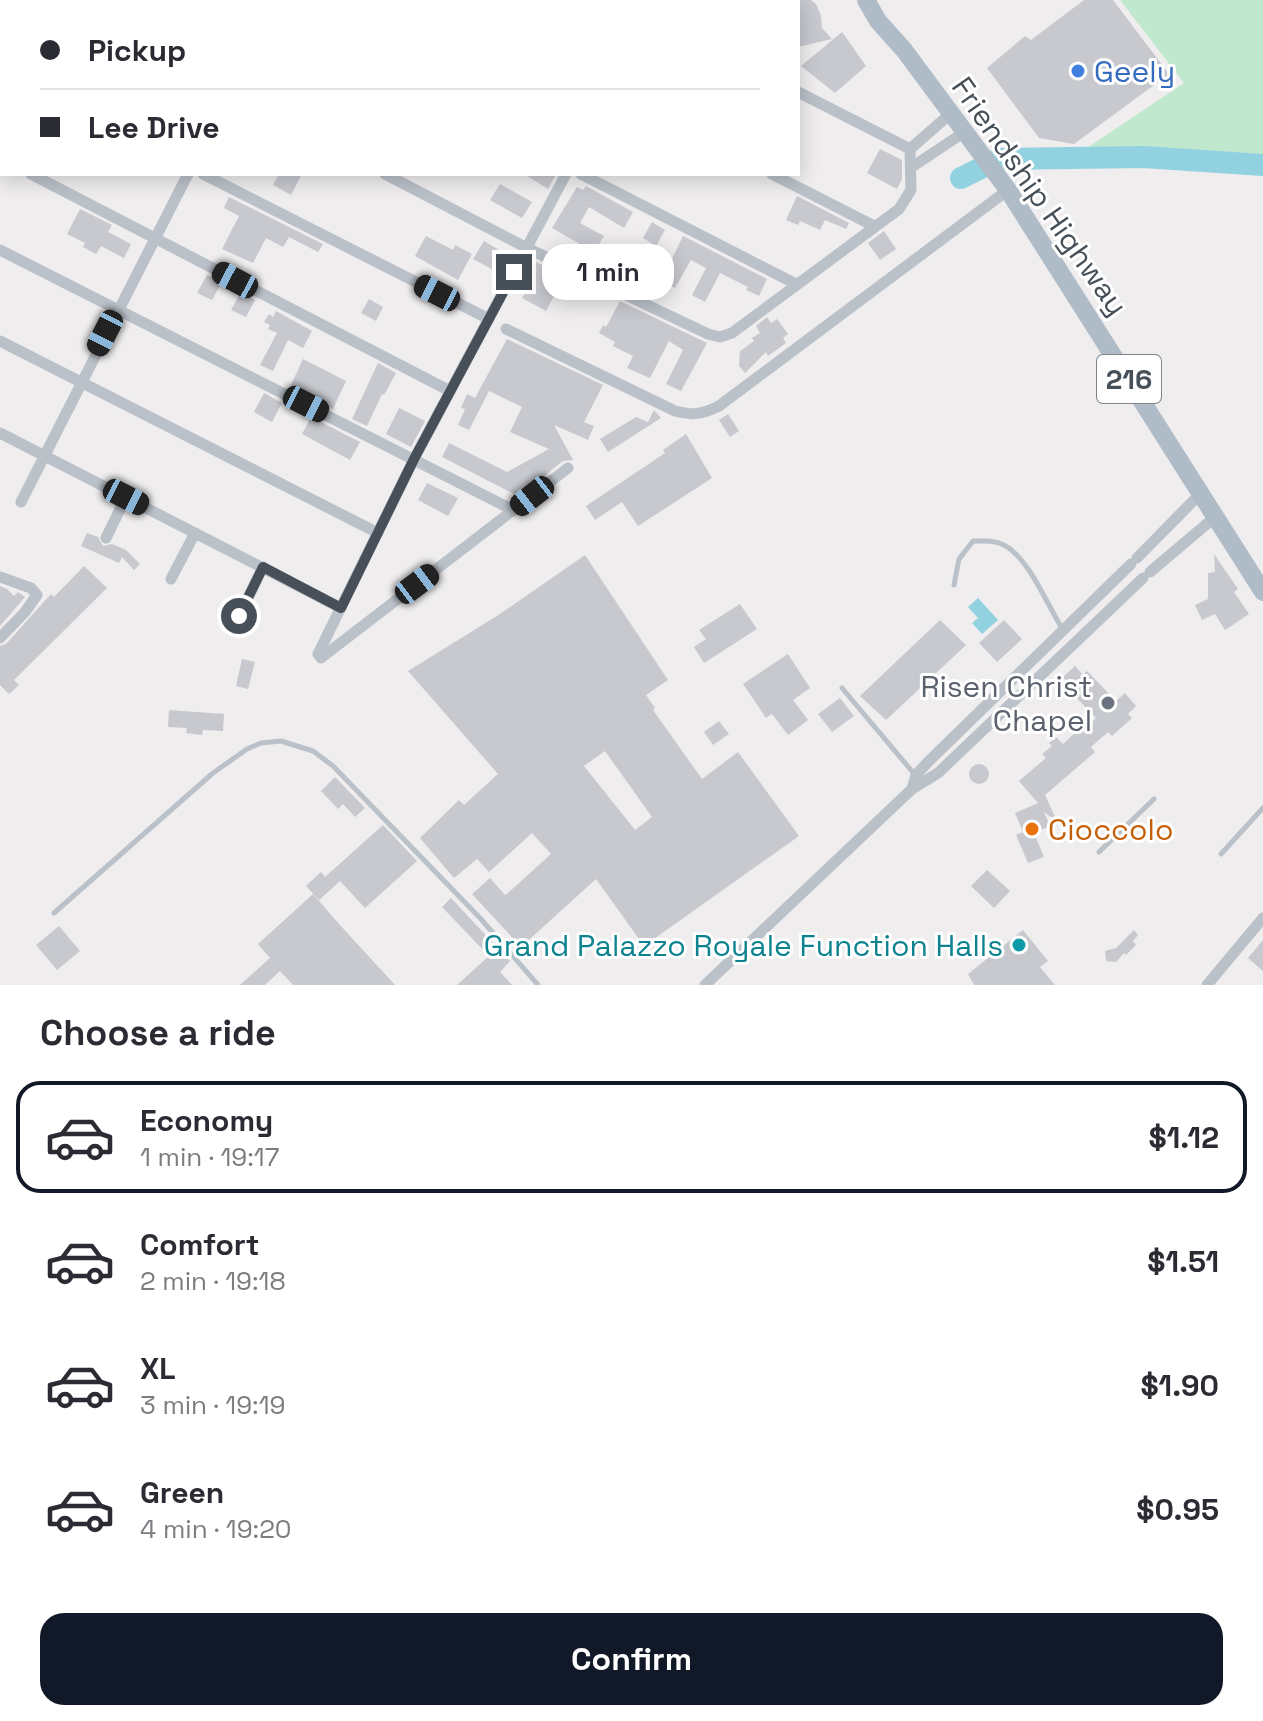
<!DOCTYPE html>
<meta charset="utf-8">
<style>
:root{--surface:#fff;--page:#f2f2f3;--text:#2b2b33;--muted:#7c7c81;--line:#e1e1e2;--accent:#111827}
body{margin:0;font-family:"Space Grotesk",sans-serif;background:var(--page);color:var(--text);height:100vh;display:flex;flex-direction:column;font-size:30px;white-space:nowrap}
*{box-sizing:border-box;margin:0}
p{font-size:26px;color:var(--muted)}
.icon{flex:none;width:44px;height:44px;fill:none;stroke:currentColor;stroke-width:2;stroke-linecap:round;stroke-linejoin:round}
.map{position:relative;height:985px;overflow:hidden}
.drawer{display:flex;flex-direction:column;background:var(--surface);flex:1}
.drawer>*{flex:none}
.hud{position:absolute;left:0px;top:0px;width:800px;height:176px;box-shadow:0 4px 20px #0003;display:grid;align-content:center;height:176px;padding:0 40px;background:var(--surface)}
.end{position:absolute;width:36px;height:36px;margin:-18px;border:10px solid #475058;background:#fff;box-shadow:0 0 0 4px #fff}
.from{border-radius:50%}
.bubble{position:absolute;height:56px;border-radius:24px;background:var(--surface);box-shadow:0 4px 20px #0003;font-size:26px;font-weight:600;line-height:56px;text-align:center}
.car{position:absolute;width:24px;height:48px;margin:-24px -12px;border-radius:10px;box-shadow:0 0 6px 2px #0007;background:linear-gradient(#222 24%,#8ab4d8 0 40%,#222 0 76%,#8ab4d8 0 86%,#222 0)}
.hud b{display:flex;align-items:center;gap:28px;height:76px;font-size:30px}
.hud b+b{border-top:2px solid var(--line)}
.hud i{width:20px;height:20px;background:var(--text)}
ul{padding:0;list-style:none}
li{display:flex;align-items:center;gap:24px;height:112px;margin:0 16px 12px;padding:0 24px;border:4px solid transparent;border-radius:24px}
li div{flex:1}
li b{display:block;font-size:30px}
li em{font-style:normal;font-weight:600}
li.active{border-color:var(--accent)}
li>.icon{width:72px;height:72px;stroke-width:1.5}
h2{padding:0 40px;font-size:36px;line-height:96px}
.cta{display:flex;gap:16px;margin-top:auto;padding:16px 40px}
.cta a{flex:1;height:92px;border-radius:24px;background:var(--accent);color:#fff;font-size:32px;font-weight:600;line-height:92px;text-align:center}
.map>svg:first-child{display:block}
</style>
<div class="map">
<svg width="1263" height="985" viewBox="0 0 1263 985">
<rect width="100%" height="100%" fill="#efeded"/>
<!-- green -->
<path fill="#c0e8cf" d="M1120,0H1263V156L1078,154L1184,83Z"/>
<!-- water -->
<path fill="#92d1e0" d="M978,598L998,620L982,634L972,623L978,618L968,607Z"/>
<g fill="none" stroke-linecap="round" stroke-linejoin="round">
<!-- river -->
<path stroke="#92d1e0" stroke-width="22" d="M961,178L999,159L1144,157L1263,165"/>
</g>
<!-- building -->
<g fill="#c7c9cf" fill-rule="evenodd">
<path d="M798,0H811L816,4L821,16L822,28L832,39L798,47Z"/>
<path d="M1084,0H1113L1169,74L1074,144L1039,138L987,68L1025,36L1031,40Z"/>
<path d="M842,32L866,66L835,93L801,66Z"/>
<path d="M880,149L902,160V179L897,189L867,173Z"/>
<path d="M279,174H302L291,195L273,185Z"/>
<path d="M524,174H556L548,189Z"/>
<path d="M500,184L532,202L522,218L490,200Z"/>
<path d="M586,186L633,212L624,228L589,207L580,223L604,236L594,252L552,228L577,187L583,190Z"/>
<path d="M797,196L849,223L846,229L825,220L820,230L800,221L798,225L786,220Z"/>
<path d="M229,197L323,244L318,252L289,237L283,247L266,238L253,263L222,249L239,216L224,208Z"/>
<path d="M80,209L112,225L108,232L131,244L124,258L101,246L96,254L83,247L85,243L67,234Z"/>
<path d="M652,222L665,230L656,246L643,238Z"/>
<path d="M884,231L896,249L880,260L868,243Z"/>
<path d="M426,236L453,250L455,245L472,254L458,280L415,256Z"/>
<path d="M683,236L767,279L759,296L746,290L748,287L720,273L705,302L692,295L706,268L691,260L675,288L646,273L655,257L669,265Z"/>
<path d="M484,241L509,256L499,273L473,259Z"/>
<path d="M623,245L636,252L627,268L614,261Z"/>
<path d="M534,261L565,276L546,311L522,298L528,287L522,284Z"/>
<path d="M207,275L222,282L212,300L197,293Z"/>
<path d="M241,292L255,300L246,317L231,310Z"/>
<path d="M369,299L383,307L376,321L361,313Z"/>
<path d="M620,301L707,343L681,391L666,384L683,350L669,341L650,378L627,368L633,356L613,346L615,342L599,333L603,325L606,327Z"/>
<path d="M276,311L312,331L303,348L288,340L273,371L260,365L277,333L268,329L270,325L264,322L269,314L273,317Z"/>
<path d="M767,317L771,323L777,319L788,334L783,338L786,343L768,356L766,352L745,373L739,366L740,351L754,341L752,338L760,333L756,326Z"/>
<path d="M507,339L603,385L584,422L594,426L588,440L554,425L573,460L563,461L543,477L518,490L516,495L442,457L449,443L507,472L549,449L510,432L522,407L489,391L469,430L458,425L465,409L461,408L467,394L475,398Z"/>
<path d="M303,359L346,381L333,409L290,387Z"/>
<path d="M378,363L396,373L384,395L382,394L367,426L352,419Z"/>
<path d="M264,393L282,403L272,422L254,412Z"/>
<path d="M399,408L425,421L411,447L386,434Z"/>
<path d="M654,410L661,418L608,452L600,439L636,417L648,422Z"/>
<path d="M728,414L739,431L730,437L719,420Z"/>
<path d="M311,417L360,442L350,460L302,434Z"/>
<path d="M686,434L712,478L638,526L622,502L595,520L586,506L665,453L663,450Z"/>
<path d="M427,483L458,498L448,516L418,500Z"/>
<path d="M87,533L98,537L103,546L112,544L126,550L140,564L134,570L122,557L119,563L81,546Z"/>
<path d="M1214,554L1238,589L1234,592L1249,614L1225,630L1215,614L1202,620L1195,605L1208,599V573L1215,572Z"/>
<path d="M585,555L668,680L646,695L655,708L653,710L702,779L738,752L799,836L644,946L596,879L521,947L472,894L490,878L505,895L508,893L551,854L532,833L489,872L477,859L454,878L420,838L459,800L464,805L498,774L408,671L500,614ZM605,751L652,817L635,830L584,766Z"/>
<path d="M84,566L107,588L14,680L19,685L9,694L0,685V646L6,644L51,594L54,597Z"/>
<path d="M0,586L7,589L14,596L18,592L25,597L0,626Z"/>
<path d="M740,604L757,629L704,663L694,647L706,639L699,630Z"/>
<path d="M940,620L966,645L886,720L860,696Z"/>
<path d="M1004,620L1022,639L997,662L979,643Z"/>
<path d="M788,654L810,688L793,700L808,720L788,735L772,714L766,718L743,684Z"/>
<path d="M242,659L255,662L248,689L236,686Z"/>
<path d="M1075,666L1083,675L1087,671L1116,701L1125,693L1136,706L1128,714L1132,718L1112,736L1108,732L1091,747L1095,752L1045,795L1057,821L1044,812L1050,826L1034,833L1044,857L1028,863L1016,835L1023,832L1015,813L1038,803L1019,781L1046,758L1042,754L1052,746L1049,743L1056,737L1063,744L1077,731L1080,734L1096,718L1068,689L1071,686L1063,677Z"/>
<path d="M840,698L854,716L832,732L818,714Z"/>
<path d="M169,710L224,714L223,731L203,730L202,735L186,733L187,728L168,727Z"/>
<path d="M719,721L729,734L713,745L704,732Z"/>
<circle cx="979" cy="774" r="10"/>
<path d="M335,777L365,808L355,817L343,804L338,809L321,791Z"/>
<path d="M383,825L417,861L365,908L340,881L319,900L306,886L321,872L325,877Z"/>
<path d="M987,870L1010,891L994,908L971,886Z"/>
<path d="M313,894L339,924L395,985H293L280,971L265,985H240L270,958L258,944Z"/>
<path d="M451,898L510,961L500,972L512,985H457L489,956L442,907Z"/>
<path d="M59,926L80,951L57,970L36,945Z"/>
<path d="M1023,930L1048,961L1040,967L1055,985H974L968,974Z"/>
<path d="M1134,930L1138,935L1133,941L1136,945L1126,955L1124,953L1116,962L1106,961L1105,951L1116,948Z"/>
<path d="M1263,940V971L1248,958Z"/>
</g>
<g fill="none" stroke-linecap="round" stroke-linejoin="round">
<!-- lane -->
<g stroke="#bac1c8" stroke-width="5">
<path d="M954,585L959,559L973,541C984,541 994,540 1004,545C1029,558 1047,605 1062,628"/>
<path d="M842,688L916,776"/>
<path d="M1099,852L1154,799"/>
<path d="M1221,854L1263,808"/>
<path d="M54,913L213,773L247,749L261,743L281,741L313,751L333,766L481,919L538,985"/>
</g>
<!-- street -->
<g stroke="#bac1c8" stroke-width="11">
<path d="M51,0L55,2"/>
<path d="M240,0L244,2"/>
<path d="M431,0L435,2"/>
<path d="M617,0L621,2"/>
<path d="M278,2L279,0"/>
<path d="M0,71L2,72"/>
<path d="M910,149L950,114"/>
<path d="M0,158L2,159"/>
<path d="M912,167L963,133"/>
<path d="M31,174L450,391"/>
<path d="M203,174L489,319"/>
<path d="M385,174L527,248L708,334L720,337L732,333L899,209L911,190L910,149L798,92"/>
<path d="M566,174L414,459L318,654L321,658L568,468"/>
<path d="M581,174L796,284"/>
<path d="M772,174L874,226"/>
<path d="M0,250L513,510"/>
<path d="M506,329L675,411C692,416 703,414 719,406L1008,190"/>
<path d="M0,341L378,533"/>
<path d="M0,433L341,608"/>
<path d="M21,502L188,174"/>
<path d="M106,538L126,497"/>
<path d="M1137,558L1201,493"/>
<path d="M1150,572L1215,517"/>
<path d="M0,577L31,588L37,595L25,612L0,638"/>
<path d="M171,579L195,533"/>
<path d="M239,616L263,567"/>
<path d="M912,789L916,775L928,762L1131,564"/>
<path d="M705,985L912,789L938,773L1143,578"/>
<path d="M1207,985L1263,918"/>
</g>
<!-- primary -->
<path stroke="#afbcc8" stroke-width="18" d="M866,0L878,21L904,50L1008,190L1263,592"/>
</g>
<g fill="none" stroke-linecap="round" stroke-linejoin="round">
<!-- route -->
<path stroke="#475058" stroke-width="10" d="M239,616L263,567L341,608L414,459L514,272"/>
</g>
<!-- markers -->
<circle fill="#3f7fe0" stroke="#fff" stroke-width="3" cx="1078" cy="71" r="8"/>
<circle fill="#6b7280" stroke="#fff" stroke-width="3" cx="1108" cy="703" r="8"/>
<circle fill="#e8710a" stroke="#fff" stroke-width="3" cx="1032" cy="829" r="8"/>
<circle fill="#0f9aa8" stroke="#fff" stroke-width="3" cx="1019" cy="945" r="8"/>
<g text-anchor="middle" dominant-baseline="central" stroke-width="6" stroke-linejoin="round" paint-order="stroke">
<!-- shield labels -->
<rect fill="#fff" stroke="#7e848a" stroke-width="2" x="1097" y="355" width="64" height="48" rx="6"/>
<g font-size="28" font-weight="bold" fill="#475058">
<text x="1129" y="379">216</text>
</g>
<!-- shop labels -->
<g font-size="30" fill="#366cbe" stroke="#fff" text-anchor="start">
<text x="1094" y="71">Geely</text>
</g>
<!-- street labels -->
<g font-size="30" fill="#475058" stroke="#fff">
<text transform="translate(1040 196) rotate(55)">Friendship Highway</text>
</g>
<!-- worship labels -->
<g font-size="30" fill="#5b616d" stroke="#fff" text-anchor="end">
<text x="1092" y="686">Risen Christ<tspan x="1092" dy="34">Chapel</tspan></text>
</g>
<!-- food labels -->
<g font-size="30" fill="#c56008" stroke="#fff" text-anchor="start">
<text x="1048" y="829">Cioccolo</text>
</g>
<!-- culture labels -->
<g font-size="30" fill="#0d838f" stroke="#fff" text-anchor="end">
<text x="1003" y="945">Grand Palazzo Royale Function Halls</text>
</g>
</g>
</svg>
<i class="end from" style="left:239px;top:616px"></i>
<i class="end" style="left:514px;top:272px"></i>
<div class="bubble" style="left:542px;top:244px;width:132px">1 min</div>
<i class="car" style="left:235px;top:280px;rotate:298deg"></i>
<i class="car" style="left:437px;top:293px;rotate:297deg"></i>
<i class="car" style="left:105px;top:333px;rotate:207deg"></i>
<i class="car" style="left:306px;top:404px;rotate:117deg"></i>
<i class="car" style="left:532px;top:496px;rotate:232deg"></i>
<i class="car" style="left:126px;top:497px;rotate:117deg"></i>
<i class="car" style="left:417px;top:584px;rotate:53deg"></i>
<div class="hud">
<b><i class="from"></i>Pickup</b>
<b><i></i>Lee Drive</b>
</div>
</div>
<section class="drawer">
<h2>Choose a ride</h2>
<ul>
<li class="active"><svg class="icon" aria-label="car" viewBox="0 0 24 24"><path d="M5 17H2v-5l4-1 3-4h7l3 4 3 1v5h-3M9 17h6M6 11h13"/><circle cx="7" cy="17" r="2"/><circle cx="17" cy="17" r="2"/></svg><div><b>Economy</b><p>1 min · 19:17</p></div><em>$1.12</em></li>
<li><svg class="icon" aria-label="car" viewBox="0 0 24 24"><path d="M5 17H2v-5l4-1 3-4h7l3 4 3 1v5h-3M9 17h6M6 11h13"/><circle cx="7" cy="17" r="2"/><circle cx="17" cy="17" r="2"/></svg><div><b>Comfort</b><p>2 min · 19:18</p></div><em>$1.51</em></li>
<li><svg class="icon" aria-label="car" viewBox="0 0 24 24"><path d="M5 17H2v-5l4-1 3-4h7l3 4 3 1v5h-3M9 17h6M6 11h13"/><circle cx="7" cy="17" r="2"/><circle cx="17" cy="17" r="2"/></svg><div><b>XL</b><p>3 min · 19:19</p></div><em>$1.90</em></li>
<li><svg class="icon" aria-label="car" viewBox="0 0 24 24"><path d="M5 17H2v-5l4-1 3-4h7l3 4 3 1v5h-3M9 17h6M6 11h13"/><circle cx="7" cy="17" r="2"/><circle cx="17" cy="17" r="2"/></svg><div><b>Green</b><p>4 min · 19:20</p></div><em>$0.95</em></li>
</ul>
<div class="cta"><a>Confirm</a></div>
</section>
